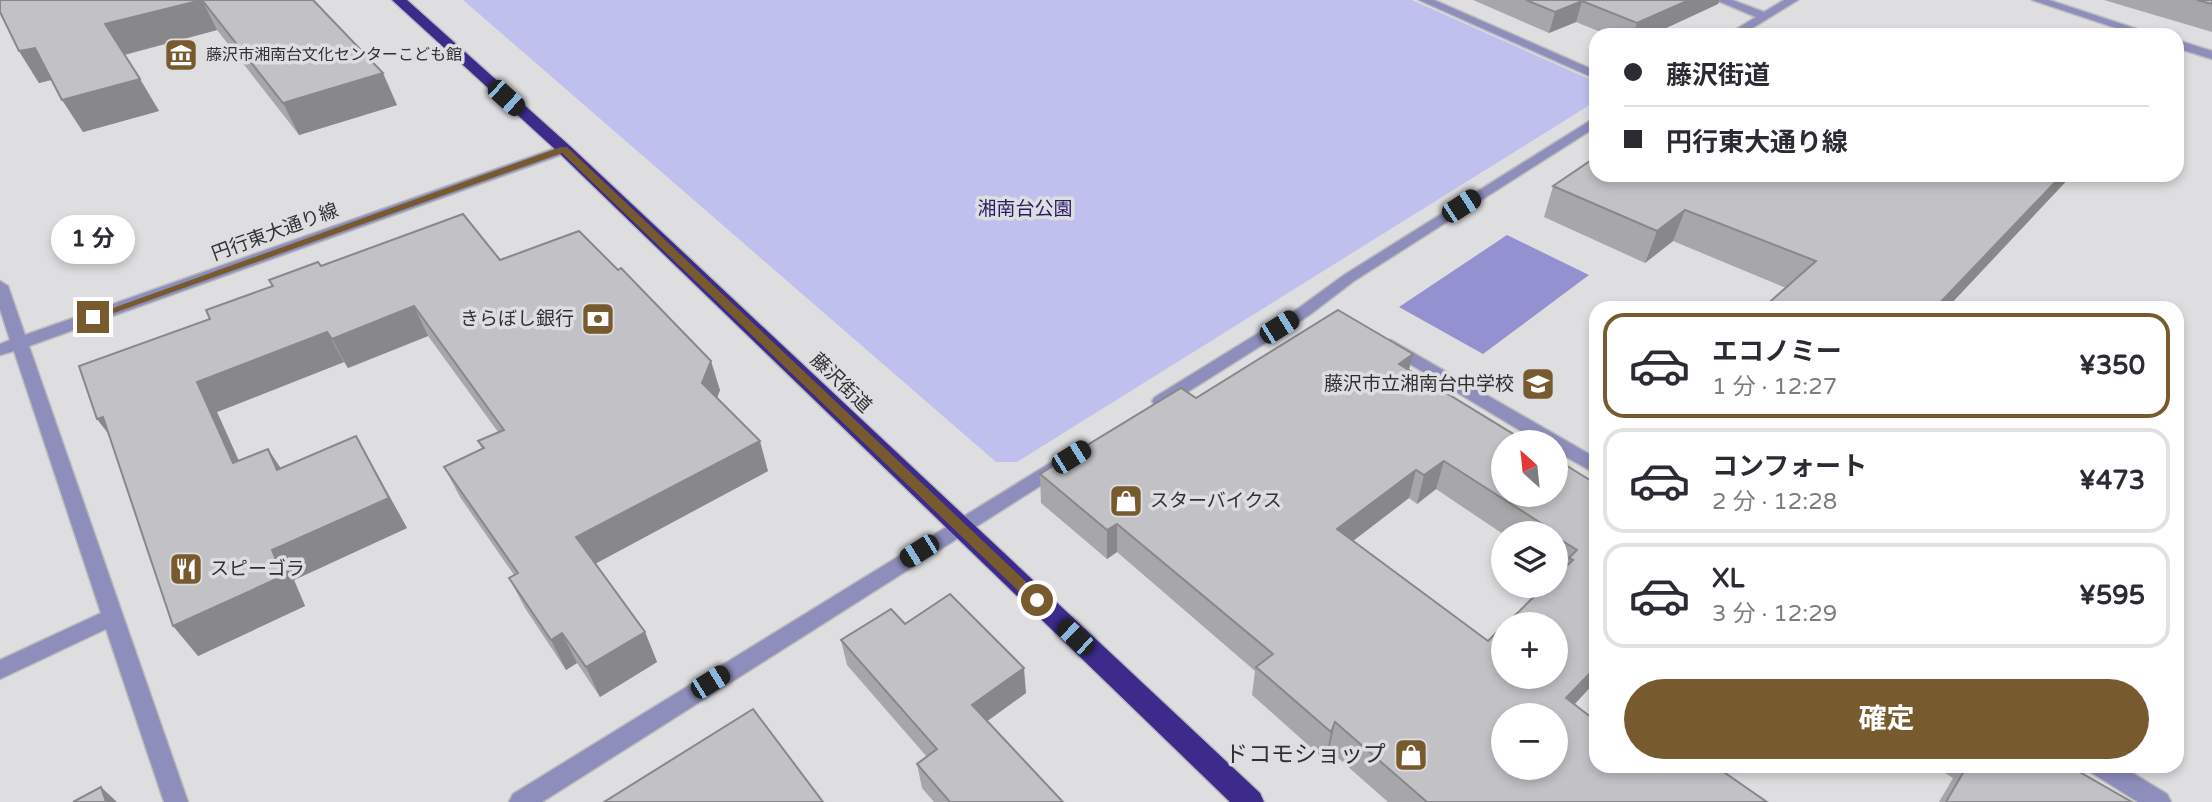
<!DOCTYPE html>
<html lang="ja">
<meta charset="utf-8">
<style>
:root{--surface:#fff;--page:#f7f7f7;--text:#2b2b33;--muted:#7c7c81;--line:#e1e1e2;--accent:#785a2f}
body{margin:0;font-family:"Varela Round","Noto Sans JP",sans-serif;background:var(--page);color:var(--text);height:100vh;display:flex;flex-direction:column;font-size:26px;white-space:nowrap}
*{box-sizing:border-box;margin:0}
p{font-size:23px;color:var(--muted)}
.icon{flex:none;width:38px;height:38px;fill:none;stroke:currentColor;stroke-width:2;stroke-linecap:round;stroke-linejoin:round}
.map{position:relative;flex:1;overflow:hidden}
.sheet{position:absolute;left:1589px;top:301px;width:595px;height:472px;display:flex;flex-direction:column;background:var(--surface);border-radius:21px;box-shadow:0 4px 10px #0003}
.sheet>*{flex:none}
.top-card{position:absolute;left:1589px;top:28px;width:595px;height:154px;border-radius:21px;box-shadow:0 4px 10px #0003;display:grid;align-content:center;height:154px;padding:0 35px;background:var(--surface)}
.needle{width:46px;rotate:333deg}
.fabs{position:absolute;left:1491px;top:430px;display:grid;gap:14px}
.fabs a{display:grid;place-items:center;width:77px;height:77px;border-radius:50%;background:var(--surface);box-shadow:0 4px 10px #0003;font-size:35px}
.end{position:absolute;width:32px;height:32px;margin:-16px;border:9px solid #785a2f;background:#fff;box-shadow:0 0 0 4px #fff}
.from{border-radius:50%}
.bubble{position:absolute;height:49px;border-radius:24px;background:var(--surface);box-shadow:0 4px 10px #0003;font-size:23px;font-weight:700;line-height:49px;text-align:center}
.car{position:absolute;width:21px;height:42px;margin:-21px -10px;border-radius:9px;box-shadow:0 0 5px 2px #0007;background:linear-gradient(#222 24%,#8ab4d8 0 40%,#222 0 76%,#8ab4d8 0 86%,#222 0)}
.top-card b{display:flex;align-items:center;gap:24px;height:66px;font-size:26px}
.top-card b+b{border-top:2px solid var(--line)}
.top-card i{width:18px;height:18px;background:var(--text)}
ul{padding:12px 0 0;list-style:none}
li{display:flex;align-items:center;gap:21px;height:105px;margin:0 14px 10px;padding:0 21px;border:4px solid var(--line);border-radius:21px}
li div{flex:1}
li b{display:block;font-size:26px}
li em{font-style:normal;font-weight:700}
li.selected{border-color:var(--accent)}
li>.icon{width:63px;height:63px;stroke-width:1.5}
.primary-button{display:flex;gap:14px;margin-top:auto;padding:14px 35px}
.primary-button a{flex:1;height:80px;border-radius:42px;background:var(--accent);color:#fff;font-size:28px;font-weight:700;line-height:80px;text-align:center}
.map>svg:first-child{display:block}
</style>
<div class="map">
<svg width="2212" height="802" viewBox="0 0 2212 802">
<rect width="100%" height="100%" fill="#dedee1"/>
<!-- green -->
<path fill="#c0c0ee" d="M463,0H1412L1596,82V101L1017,462H996Z"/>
<!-- water -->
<path fill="#9391d0" d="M1507,235L1589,275L1483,354L1399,307Z"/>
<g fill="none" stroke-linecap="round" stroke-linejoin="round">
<defs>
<g id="minor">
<path d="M1419,0H1434L1596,71V79Z"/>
<path d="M1716,0H1732L1764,12L1784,0H1798L1741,35H1727L1756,17Z"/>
<path d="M2032,0H2049L2155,35H2137Z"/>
<path d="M2177,40L2212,51V59L2177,48Z"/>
<path d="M1596,117V127L1354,281L1308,316L1167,405H1155L1152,401L1155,397L1296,310L1344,275Z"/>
<path d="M564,145L571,149L569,152L29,346L188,802H164L106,629L0,679V660L101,613L14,351L0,355V344L10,340L0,309V281L8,286L25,335Z"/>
<path d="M1391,340L1596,458V474L1556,451V443H1541L1385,349L1383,345L1385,341Z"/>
<path d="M1060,457L1067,459L1069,464L1067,469L542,802H509L513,794Z"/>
<path d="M2089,766H2121L2167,794L2171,802H2138L2092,773Z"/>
</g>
<path id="highway" d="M392,0H407L570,146L1260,793L1264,802H1230L558,152Z"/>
</defs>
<!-- minor casing -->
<use href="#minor" stroke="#bbbbbe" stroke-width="3"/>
<!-- highway casing -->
<use href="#highway" stroke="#bbbbbe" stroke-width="3"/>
<!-- minor -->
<use href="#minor" fill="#8e8ebc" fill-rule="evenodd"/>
<!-- highway -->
<use href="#highway" fill="#3d2b8c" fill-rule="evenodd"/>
</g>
<!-- wall -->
<g fill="#a7a7aa" fill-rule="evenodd">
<path d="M0,0H313L397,105L299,135L217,30L125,55L159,111L83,132L51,80L39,83L19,51Z"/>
<path d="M1473,0H1720L1718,4L1651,35H1608L1576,22L1549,33Z"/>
<path d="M2104,0H2212V32Z"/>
<path d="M2072,175L1947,308H1763L1786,288L1673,241L1645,263L1544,217L1553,186Z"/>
<path d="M500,260L720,390L717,398L768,471L595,564L645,632L657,662L600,697L577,663L566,670L525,608L509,578L514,575L460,497L444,467L482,449L478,441L498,432L428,336L348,368L344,362L217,412L239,461L268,449L280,468L356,436L407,528L294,580L305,606L198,656L109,435L97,419L210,319L273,286L321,266Z"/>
<path d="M1409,370L1596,484V681L1574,705L1596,766L1767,802H1388L1329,750L1325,760L1252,695L1255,671L1117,552L1107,559L1041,503L1040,474L1196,398ZM1436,489L1503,534H1556V572L1558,574L1488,641L1353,541L1409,498L1417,504Z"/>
<path d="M841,640L1026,693L987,721L1063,802H934L922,788L917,764L927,757L847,665Z"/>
<path d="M1942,766H2069L2132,802H1939L1953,778L1940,770Z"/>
</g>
<!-- shaded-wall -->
<g fill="#88888b">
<path d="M202,0L217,30L123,55L105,24Z"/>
<path d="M1689,0H1720L1718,4L1651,35H1633L1637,23Z"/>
<path d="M1582,1L1576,22L1549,33L1555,12Z"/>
<path d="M35,48L55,79L39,83L19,51Z"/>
<path d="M383,73L397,105L299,135L283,103Z"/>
<path d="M140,79L159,111L83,132L62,100Z"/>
<path d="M2062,175H2072L1947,308H1935Z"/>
<path d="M1685,210L1673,241L1645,263L1657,231Z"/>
<path d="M414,306L428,336L348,368L332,339Z"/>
<path d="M327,332L344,362L217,412L253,493L233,463L197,382Z"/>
<path d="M1413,354L1406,382L1399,364Z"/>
<path d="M711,361L720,390L711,413L702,383Z"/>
<path d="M103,417L121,449L97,419Z"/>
<path d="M356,436L407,528L294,580L305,606L198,656L173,626L272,550Z"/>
<path d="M760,441L768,471L589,567L576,537Z"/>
<path d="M268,449L288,479L277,470Z"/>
<path d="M1444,461L1436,489L1417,504L1424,475Z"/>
<path d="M1416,470L1409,498L1332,557L1337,529Z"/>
<path d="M1117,524V552L1107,559V530Z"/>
<path d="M645,632L657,662L600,697L586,667Z"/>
<path d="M562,633L577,663L566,670L551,640Z"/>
<path d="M1596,667V681L1556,724L1566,698Z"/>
<path d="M1024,668L1026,693L975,730L972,705Z"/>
<path d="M1335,722L1329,750L1325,760L1331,732Z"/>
<path d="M101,787L117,802H106Z"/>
</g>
<!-- building -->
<g fill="#c2c2c6" stroke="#88888b" stroke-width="2" fill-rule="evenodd">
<path d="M0,0H313L383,73L283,103L202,0L105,24L140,79L62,100L35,48L19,51L0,12Z"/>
<path d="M1526,0H1689L1637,23L1582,1L1555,12Z"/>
<path d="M2197,0H2212V4Z"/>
<path d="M1596,157V175H2062L1935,308H1763L1816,261L1685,210L1657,231L1553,186Z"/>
<path d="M463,214L500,260L579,231L618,270L621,268L711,361L702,383L760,441L576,537L645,632L586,667L562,633L551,640L509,578L518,573L444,467L484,448L478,441L504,430L414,306L332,339L327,332L197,382L233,463L268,449L277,470L356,436L389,498L272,550L283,576L173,626L103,417L97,419L79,366L210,319L206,310L273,286L269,280L318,262L321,266Z"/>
<path d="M1338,310L1413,354L1399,364L1528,443H1503V495H1556V459L1596,484V667L1566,698L1596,721V766H1658L1659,767L1660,766H1715L1767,802H1427L1335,722L1331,732L1256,667L1273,654L1117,524L1107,530L1040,474L1181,388L1196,398ZM1444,461L1547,527L1544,530L1550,534H1556V537L1577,550L1569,558L1573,560L1556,576V586H1545L1505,625H1556V677H1503V626L1488,641L1337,529L1416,470L1424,475ZM1503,716H1556V768H1503Z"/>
<path d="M950,594L1024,668L972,705L1063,802H950L917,764L937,749L841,640L891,609L905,624Z"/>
<path d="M753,709L823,802H604Z"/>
<path d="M1967,766H2069L2132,802H1946Z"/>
<path d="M101,787L106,802H73Z"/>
</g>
<!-- route -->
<path fill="#785a2f" d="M561,147H567L1041,596V604H1032L562,153L97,319L88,317Z"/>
<!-- icons -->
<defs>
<symbol id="museum-square" viewBox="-11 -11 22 22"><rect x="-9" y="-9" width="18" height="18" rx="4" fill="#785a2f" stroke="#dedee1"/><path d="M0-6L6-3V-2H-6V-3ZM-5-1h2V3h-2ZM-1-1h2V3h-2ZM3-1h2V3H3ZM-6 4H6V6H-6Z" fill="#fff"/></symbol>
<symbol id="bank-square" viewBox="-11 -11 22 22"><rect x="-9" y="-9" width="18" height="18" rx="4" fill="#785a2f" stroke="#dedee1"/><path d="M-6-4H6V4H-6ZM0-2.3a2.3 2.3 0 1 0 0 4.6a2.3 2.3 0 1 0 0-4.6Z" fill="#fff"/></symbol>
<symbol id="school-square" viewBox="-11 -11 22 22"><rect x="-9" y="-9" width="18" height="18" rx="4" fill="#785a2f" stroke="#dedee1"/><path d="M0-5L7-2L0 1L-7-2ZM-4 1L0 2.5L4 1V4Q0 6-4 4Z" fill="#fff"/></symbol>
<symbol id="shop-square" viewBox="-11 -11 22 22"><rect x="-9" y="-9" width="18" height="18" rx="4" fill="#785a2f" stroke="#dedee1"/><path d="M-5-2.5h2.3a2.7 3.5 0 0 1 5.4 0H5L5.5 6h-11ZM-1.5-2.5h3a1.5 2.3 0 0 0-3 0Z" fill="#fff"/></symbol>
<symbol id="restaurant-square" viewBox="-11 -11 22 22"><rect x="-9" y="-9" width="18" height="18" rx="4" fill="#785a2f" stroke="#dedee1"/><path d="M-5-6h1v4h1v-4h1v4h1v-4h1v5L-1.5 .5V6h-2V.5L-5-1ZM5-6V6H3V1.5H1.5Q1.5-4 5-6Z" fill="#fff"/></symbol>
</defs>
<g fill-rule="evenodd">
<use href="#museum-square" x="162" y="36" width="38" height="38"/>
<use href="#bank-square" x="579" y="300" width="38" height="38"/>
<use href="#school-square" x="1519" y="365" width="38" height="38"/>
<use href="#shop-square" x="1107" y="482" width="38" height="38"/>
<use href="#restaurant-square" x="167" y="550" width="38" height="38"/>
<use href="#shop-square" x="1392" y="736" width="38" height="38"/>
</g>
<g text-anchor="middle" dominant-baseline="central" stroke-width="7" stroke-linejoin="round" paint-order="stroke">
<!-- far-poi labels -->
<g font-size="16" fill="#313133" stroke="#dedee1" text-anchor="start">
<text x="206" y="55">藤沢市湘南台文化センターこども館</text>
</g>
<!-- park labels -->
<g font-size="19" fill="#2a1b65" stroke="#dedee1">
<text x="1025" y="209">湘南台公園</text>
</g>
<!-- street labels -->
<g font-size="19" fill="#313133" stroke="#dedee1">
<text transform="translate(275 232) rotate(-20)">円行東大通り線</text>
<text transform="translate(841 383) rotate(44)">藤沢街道</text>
</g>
<!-- poi labels -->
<g font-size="19" fill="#313133" stroke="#dedee1" text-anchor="end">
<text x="574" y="319">きらぼし銀行</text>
<text x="1514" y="384">藤沢市立湘南台中学校</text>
<text x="1150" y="501" text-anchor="start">スターバイクス</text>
<text x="210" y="569" text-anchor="start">スピーゴラ</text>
</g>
<!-- near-poi labels -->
<g font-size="23" fill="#313133" stroke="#dedee1" text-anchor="end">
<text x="1386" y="755">ドコモショップ</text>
</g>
</g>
</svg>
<div class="fabs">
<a><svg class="needle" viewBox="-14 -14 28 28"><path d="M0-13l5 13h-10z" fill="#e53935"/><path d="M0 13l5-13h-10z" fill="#7c7c81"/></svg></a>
<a><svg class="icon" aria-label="layers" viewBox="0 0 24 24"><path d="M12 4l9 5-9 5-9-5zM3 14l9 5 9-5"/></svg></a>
<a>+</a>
<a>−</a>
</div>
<i class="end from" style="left:1037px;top:600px"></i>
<i class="end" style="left:93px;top:317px"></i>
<div class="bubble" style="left:51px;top:215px;width:84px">1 分</div>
<i class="car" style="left:506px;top:98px;rotate:132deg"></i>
<i class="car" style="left:1461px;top:206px;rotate:57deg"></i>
<i class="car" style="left:1279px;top:327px;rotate:58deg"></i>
<i class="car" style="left:1071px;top:457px;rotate:58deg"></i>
<i class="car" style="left:919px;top:551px;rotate:238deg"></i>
<i class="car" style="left:1075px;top:637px;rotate:313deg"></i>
<i class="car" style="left:710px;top:682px;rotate:58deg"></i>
<div class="top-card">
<b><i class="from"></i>藤沢街道</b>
<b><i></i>円行東大通り線</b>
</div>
<section class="sheet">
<ul>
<li class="selected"><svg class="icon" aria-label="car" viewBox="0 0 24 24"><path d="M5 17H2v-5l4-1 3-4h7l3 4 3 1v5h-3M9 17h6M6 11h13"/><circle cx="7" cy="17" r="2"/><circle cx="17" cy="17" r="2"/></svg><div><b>エコノミー</b><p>1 分 · 12:27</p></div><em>¥350</em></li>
<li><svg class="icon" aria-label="car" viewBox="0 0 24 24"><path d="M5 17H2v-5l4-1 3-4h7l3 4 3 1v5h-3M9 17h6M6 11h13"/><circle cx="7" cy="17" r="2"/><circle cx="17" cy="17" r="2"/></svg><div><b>コンフォート</b><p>2 分 · 12:28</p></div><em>¥473</em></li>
<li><svg class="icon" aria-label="car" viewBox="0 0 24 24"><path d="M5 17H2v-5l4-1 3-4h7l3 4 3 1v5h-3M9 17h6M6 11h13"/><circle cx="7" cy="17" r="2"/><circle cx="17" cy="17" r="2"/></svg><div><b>XL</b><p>3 分 · 12:29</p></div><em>¥595</em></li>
</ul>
<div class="primary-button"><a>確定</a></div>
</section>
</div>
